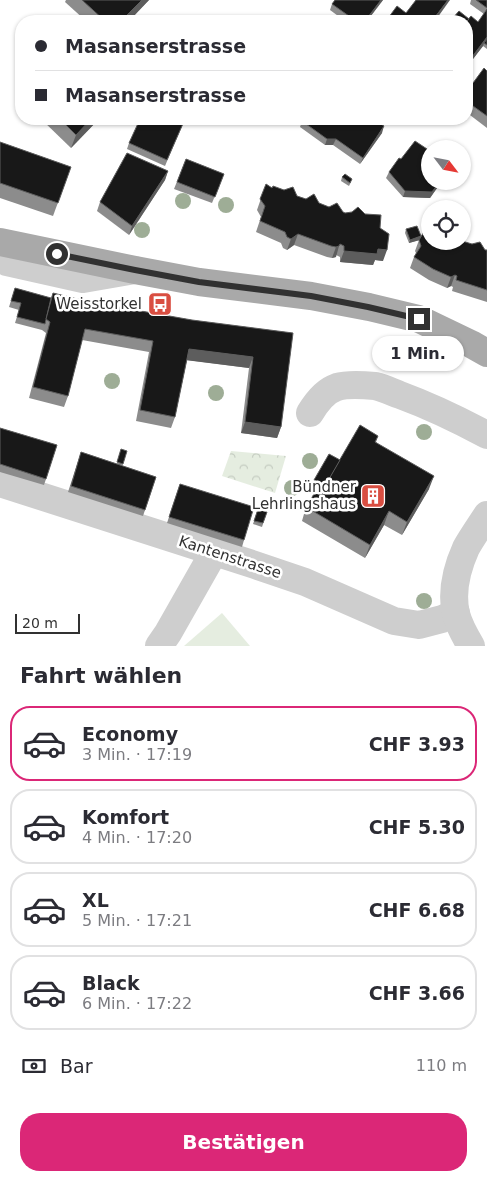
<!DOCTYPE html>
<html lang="de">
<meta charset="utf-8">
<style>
:root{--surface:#fff;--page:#f7f7f7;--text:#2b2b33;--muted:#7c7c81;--line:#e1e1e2;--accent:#db2777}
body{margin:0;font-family:"DejaVu Sans",sans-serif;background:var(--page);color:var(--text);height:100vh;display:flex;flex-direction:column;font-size:19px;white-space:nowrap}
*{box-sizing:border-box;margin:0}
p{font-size:16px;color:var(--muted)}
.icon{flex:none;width:28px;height:28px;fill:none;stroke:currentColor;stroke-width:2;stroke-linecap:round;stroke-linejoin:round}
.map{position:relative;height:646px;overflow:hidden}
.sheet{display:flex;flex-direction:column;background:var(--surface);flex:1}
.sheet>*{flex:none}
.hud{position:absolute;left:15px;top:15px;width:458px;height:110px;border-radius:20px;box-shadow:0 1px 4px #0004;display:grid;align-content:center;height:110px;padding:0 20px;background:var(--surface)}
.needle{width:32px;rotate:122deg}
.buttons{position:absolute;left:421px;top:140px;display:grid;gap:10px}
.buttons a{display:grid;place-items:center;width:50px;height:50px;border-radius:50%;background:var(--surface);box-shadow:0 1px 4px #0004;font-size:25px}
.scale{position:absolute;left:15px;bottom:12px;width:65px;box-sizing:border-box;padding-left:5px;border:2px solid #313131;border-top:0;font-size:14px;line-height:18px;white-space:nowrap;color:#313131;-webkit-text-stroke:4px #fff;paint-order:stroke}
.end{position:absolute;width:22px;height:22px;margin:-11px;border:6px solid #313131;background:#fff;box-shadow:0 0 0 2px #fff}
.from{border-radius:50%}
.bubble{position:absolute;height:35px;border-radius:18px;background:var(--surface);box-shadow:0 1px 4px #0004;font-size:16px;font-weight:800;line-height:35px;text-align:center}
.hud b{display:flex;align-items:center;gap:18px;height:48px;font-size:19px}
.hud b+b{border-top:1px solid var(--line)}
.hud i{width:12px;height:12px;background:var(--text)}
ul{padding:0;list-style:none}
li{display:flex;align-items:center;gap:15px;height:75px;margin:0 10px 8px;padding:0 10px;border:2px solid var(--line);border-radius:20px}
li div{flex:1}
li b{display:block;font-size:19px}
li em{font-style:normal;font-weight:800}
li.selected{border-color:var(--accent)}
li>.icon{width:45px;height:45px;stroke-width:1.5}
h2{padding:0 20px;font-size:22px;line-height:60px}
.pay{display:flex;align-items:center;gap:12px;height:55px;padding:0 20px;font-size:19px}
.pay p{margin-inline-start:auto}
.action{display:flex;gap:10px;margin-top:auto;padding:10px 20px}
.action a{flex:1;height:58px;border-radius:20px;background:var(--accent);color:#fff;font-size:20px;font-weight:800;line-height:58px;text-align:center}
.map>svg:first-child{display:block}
</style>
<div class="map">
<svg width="487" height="646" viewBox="0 0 487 646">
<defs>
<pattern id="forest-crowns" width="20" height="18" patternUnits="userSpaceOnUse" patternTransform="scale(1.25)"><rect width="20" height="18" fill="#e5ede0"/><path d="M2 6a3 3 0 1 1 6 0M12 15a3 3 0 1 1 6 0" fill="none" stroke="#c5ccc1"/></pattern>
</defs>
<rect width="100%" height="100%" fill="#fff"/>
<!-- forest -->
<path fill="url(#forest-crowns)" d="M231,451L286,456L275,493L222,476Z"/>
<!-- pitch -->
<path fill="#e5ede0" d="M222,613L250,646H184Z"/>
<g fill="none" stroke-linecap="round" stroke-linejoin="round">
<!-- minor -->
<g stroke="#cecece" stroke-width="28">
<path d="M0,255L7,262L83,279L135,270"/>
<path d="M310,413C316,403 325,391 337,387C347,384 364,385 375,386C384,388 392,392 400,395C430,406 459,420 487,435"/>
<path d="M0,483L255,565L305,582L394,621L419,625L442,619L456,613"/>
<path d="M159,646L168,633L214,552"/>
<path d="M471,646C465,636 459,625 456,614C451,592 457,568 466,548C472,537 480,526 487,515"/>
</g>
<!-- major -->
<path stroke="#a9a9a9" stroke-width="28" d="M0,242L135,270L199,282L311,296L369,307L419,319L471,344L487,353"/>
</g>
<!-- trees -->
<g fill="#9ead96">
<circle cx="183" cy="201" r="8"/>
<circle cx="226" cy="205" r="8"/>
<circle cx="142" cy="230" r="8"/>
<circle cx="112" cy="381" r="8"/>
<circle cx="216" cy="393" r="8"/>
<circle cx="424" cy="432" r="8"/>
<circle cx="310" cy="461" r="8"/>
<circle cx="292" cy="488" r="8"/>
<circle cx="424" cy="601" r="8"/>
</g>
<!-- wall -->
<g fill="#8c8c8c">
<path d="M66,0H149L129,21H86L65,2Z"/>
<path d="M335,0H383L367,21H345L330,10L332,4Z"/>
<path d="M471,0H487V49L483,46L466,68V21H452V19H469L478,22L484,14L470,4Z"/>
<path d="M487,71V128L466,112V78L473,83Z"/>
<path d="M41,119H99L71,148Z"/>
<path d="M185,119L165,166L127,149L129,143Z"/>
<path d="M239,119H252L249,124Z"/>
<path d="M302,121L382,133L360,164L333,145H325L300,127Z"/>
<path d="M0,142L71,167L53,216L0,198Z"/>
<path d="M186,159L224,174L212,203L174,189Z"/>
<path d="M168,171L165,180L129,235L97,211L100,202Z"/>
<path d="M389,172L430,181H442L430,198L403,197L386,178Z"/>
<path d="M342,177L351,182L349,186L341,181Z"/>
<path d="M266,184L272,188L297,196L343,212L380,228L383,261L375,260L373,265L340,262V257L336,255V257L332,258L327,257L294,245L287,250L283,248L281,243L256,232L261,217L257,210Z"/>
<path d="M406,229L430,241L487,250V302L452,291L453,287L451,286L447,288L429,280L410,268L414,257L416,253L415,251L419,240L409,243L405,233Z"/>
<path d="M15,288L51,298L53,293L90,302L192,320L293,333L281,427L277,438L241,433L249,368L187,360L175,417L171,428L136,421L149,352L82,340L68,396L64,407L29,398L46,333L42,330L15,323L19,310L9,307Z"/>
<path d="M0,428L57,445L44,485L0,472Z"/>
<path d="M378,436L376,442L429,489L402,535L384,525L365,558L302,521L306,507L321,492L323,489L313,483L314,480L340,460Z"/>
<path d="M121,449L123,464L122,466L156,477L143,516L68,492L81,452L117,464Z"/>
<path d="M180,484L244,540L242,547L167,523Z"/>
<path d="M258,509L267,512L262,527L253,524Z"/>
</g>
<!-- shaded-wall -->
<g fill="#5d5d5d">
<path d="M142,0H149L129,21H121Z"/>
<path d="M381,0H383L367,21H365Z"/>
<path d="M448,0H450L435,21H432Z"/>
<path d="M487,37V40L484,43L483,46L466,68V65Z"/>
<path d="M91,119H99L71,148L76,135Z"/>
<path d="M384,126L382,133L360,164L363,158Z"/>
<path d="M327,139H336L333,145H325Z"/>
<path d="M168,171L165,180L129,235L132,226Z"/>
<path d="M440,181H442L430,198L403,197L405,191Z"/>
<path d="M298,234L294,245L287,250L291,239Z"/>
<path d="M421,236L420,240L409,243L410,240Z"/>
<path d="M339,246L336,257L332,258L336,247Z"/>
<path d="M378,249L387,250L383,261L375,260L373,265L340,262L344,251Z"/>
<path d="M455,275L451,286L447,288L451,277Z"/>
<path d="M189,349L253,357L249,368L185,360Z"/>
<path d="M245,422L281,427L277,438L241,433Z"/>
<path d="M434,476L429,489L402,535L407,522Z"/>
<path d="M389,511L384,525L365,558L370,545Z"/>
</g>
<!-- building -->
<g fill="#181818" stroke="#5d5d5d">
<path d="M82,0H142L121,21H105Z"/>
<path d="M335,0H381L365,21H356L332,4Z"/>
<path d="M416,0H448L432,21H386L397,6L406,13Z"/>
<path d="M476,0H487V8Z"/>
<path d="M487,9V37L466,65V36L471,30L466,26V22L471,16L478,22Z"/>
<path d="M459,11L469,19L466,22V21H455L452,19Z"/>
<path d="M466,30L469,32L466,36Z"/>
<path d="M487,39V45L484,43Z"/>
<path d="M484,68L487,71V116L466,101V78L473,83Z"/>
<path d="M60,119H91L76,135Z"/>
<path d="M140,119H185L167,160L129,143Z"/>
<path d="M304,119H374L384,126L363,158L336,139H327L302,121Z"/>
<path d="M415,141L430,151V181H440L432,192L405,191L389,172L399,158L401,159Z"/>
<path d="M0,142L71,167L58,203L0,183Z"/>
<path d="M127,153L168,171L132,226L100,202Z"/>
<path d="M186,159L224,174L215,197L177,182Z"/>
<path d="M345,174L352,179L350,183L342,177Z"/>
<path d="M266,184L272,188L273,186L284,190L293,187L297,196L306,199L314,194L319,203L329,207L337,203L343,212L345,213L352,212L358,207L365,214L381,215L380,228L389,234L387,250L378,249L377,254L344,251V246L340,244L339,246L336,247L331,246L298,234L291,239L287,237L285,232L260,221L265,206L260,199Z"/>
<path d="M428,225L430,226V241H462L472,244L480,242L485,250H487V290L456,280L457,276L455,275L451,277L433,269L414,257L421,246L419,240Z"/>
<path d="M417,226L421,236L410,240L406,229Z"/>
<path d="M15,288L51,298L45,324L17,317L21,303L11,301Z"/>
<path d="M53,293L90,302L192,320L293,333L281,427L245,422L253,357L189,349L175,417L140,410L153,341L85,329L68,396L33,387L50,322L46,319Z"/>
<path d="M360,425L378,436L375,442L434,476L407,522L389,511L370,545L306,507L317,489L321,492Z"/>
<path d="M0,428L57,445L46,479L0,464Z"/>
<path d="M121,449L127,451L123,464L117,462Z"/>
<path d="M81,452L156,477L145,510L71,486Z"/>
<path d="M329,454L340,460L325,486L314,480Z"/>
<path d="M180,484L254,507L244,540L169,517Z"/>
<path d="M258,509L267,512L263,523L254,521Z"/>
</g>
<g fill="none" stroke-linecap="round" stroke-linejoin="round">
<!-- route -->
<path stroke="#313131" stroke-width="6" d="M57,254L135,270L199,282L311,296L368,307L419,319"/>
</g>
<!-- icons -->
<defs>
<symbol id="bus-square" viewBox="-11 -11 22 22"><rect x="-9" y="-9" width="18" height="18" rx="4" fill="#d94e41" stroke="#fff"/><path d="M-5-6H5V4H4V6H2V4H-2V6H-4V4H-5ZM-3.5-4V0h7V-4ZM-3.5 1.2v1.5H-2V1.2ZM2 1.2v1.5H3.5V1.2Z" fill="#fff"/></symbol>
<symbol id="building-square" viewBox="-11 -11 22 22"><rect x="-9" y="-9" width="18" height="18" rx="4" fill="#d94e41" stroke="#fff"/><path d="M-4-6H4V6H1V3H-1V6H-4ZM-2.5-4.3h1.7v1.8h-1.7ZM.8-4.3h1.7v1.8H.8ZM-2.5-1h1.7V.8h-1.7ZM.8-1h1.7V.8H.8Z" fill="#fff"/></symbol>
</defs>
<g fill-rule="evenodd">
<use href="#bus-square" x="146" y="290" width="28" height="28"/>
<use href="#building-square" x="359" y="482" width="28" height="28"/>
</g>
<g text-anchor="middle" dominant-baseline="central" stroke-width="5" stroke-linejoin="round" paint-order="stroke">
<!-- poi labels -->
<g font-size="15" fill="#313131" stroke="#fff" text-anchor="end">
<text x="142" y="304">Weisstorkel</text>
<text x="356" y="487">Bündner<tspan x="356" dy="17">Lehrlingshaus</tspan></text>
</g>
<!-- street labels -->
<g font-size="15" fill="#313131" stroke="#fff">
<text transform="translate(230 557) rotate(18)">Kantenstrasse</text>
</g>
</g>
</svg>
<div class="buttons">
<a><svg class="needle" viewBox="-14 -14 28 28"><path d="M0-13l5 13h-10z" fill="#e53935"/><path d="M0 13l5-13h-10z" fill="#7c7c81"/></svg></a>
<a><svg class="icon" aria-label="locate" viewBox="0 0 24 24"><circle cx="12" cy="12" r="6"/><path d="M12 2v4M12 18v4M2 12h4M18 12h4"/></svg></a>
</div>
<div class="scale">20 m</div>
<i class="end from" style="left:57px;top:254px"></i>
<i class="end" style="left:419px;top:319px"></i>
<div class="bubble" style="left:372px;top:336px;width:92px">1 Min.</div>
<div class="hud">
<b><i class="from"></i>Masanserstrasse</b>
<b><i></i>Masanserstrasse</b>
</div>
</div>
<section class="sheet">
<h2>Fahrt wählen</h2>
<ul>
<li class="selected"><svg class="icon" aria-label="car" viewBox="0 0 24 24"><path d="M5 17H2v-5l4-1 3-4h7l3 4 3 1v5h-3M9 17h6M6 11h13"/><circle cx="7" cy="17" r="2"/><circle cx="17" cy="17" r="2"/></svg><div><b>Economy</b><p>3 Min. · 17:19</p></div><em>CHF 3.93</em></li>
<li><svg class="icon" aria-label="car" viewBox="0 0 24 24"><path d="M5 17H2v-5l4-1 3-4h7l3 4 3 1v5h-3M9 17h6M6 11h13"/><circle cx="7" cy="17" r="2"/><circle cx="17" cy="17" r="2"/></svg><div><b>Komfort</b><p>4 Min. · 17:20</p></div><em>CHF 5.30</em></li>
<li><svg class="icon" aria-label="car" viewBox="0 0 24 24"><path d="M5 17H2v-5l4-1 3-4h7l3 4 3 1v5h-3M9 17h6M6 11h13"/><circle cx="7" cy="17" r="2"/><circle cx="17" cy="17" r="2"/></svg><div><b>XL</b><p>5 Min. · 17:21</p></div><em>CHF 6.68</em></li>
<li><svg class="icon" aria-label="car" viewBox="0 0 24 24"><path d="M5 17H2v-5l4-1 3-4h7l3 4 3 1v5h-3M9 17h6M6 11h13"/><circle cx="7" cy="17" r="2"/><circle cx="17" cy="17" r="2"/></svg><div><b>Black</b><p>6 Min. · 17:22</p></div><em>CHF 3.66</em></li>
</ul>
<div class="pay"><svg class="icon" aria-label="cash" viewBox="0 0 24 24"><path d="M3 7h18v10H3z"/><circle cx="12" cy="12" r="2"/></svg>Bar<p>110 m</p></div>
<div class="action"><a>Bestätigen</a></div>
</section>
